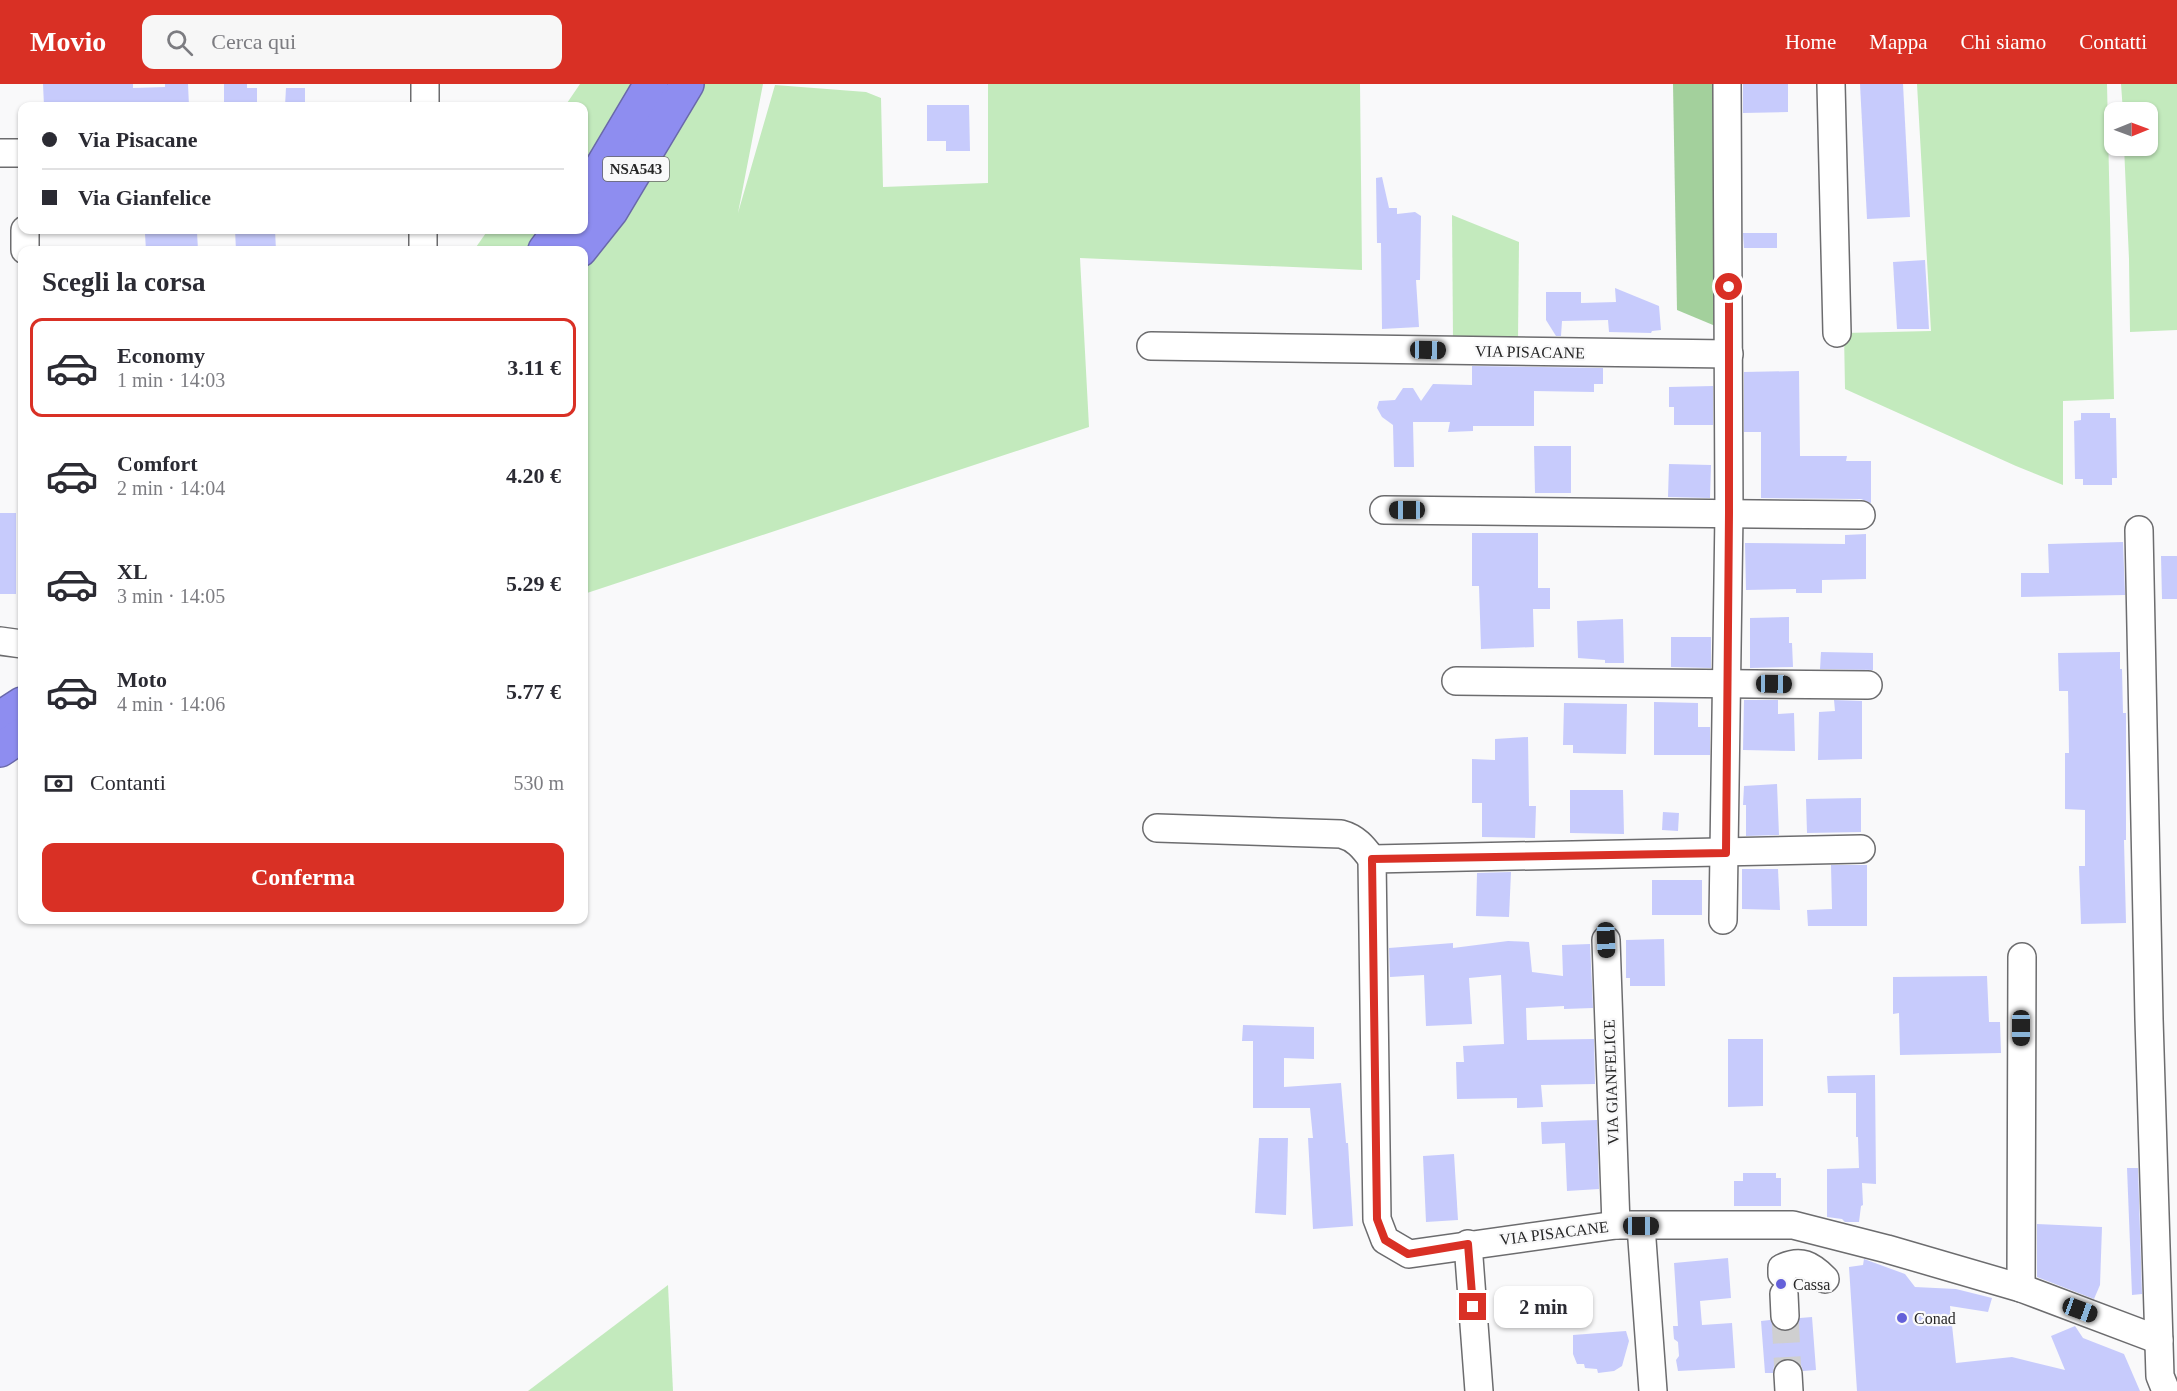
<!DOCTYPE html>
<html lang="it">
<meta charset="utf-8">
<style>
:root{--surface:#fff;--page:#f7f7f7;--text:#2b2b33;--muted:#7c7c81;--line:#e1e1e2;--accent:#d93025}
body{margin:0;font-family:Georgia,serif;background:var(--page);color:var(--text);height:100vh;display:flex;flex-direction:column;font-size:22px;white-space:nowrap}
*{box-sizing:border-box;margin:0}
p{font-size:20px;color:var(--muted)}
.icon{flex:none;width:33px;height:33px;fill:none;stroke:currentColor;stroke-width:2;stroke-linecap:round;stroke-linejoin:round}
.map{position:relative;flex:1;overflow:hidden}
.details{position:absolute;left:18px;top:162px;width:570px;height:678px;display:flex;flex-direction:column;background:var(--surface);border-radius:12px;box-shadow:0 2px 4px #0004}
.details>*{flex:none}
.guide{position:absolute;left:18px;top:18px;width:570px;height:132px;border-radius:12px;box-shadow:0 2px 4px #0004;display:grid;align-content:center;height:132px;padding:0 24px;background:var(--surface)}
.needle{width:39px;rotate:89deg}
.tools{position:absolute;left:2104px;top:18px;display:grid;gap:12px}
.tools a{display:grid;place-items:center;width:54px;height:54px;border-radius:12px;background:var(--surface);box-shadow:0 2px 4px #0004;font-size:30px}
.end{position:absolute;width:27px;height:27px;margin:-14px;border:8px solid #d93025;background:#fff;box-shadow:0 0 0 3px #fff}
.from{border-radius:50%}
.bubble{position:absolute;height:42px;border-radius:12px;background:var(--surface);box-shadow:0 2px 4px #0004;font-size:20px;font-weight:600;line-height:42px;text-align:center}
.car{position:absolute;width:18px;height:36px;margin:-18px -9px;border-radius:8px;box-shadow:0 0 4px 2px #0007;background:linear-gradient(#222 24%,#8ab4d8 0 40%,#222 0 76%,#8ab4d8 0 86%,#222 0)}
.guide b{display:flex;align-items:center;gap:21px;height:57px;font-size:22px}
.guide b+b{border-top:2px solid var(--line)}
.guide i{width:15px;height:15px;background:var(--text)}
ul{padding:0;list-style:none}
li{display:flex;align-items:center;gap:18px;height:99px;margin:0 12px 9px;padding:0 12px;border:3px solid transparent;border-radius:12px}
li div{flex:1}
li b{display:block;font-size:22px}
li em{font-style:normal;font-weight:600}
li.on{border-color:var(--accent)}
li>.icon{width:54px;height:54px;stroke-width:1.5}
h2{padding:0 24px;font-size:27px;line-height:72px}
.pay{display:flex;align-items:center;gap:15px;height:66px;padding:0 24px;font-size:22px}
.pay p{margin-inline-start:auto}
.primary-button{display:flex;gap:12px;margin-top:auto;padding:12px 24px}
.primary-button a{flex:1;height:69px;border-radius:12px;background:var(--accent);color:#fff;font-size:24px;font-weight:600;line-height:69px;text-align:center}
header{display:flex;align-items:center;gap:36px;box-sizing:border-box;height:84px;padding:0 30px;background:var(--accent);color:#fff}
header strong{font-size:28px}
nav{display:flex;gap:33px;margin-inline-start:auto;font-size:21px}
.search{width:420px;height:54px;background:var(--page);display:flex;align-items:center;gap:15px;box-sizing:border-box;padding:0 21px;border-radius:12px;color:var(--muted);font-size:22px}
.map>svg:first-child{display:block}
</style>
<header>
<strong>Movio</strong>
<div class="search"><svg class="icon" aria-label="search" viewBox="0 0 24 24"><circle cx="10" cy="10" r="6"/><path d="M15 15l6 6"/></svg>Cerca qui</div>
<nav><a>Home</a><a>Mappa</a><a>Chi siamo</a><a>Contatti</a></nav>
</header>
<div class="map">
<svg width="2177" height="1307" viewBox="0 0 2177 1307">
<rect width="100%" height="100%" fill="#f9f9fa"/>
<!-- green -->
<g fill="#c3eabd">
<path d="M580,0H640L584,91V22H565Z"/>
<path d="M703,0H763L738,129L775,1L866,8L881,14L883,103L988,99V0H1360L1362,186L1080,174L1089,343L584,510V184L617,141Z"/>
<path d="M1917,0H2107L2114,315L2063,317V401L2016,382L1845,305L1844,249L1931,247Z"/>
<path d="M2121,0H2177V246L2130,248L2129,175L2124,62H2148V28H2123Z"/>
<path d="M1452,131L1519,158L1518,255H1453Z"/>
<path d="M488,146H546L531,166H474Z"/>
<path d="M668,1201L673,1307H528Z"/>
</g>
<!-- forest -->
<path fill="#a3d09c" d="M1673,0H1718L1725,246L1677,226Z"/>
<!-- building -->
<g fill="#c7cbfc">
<path d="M43,0H133V4L165,3V0H188L189,22H44Z"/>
<path d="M224,0H247V4H257V22H224Z"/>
<path d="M1743,0H1788V28L1743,29Z"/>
<path d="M1860,0H1903L1910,133L1867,135Z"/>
<path d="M286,4H305V22H285Z"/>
<path d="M927,21H969L970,67H946V57H927Z"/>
<path d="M1382,93L1389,124H1397V130L1415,128L1421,132L1420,196H1416L1419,243L1382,245L1381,159H1377L1376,94Z"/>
<path d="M235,146H275L276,166H236Z"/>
<path d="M197,148L198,166H146L145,150Z"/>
<path d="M1743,149H1777V164H1744Z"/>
<path d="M1925,176L1929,245H1897L1893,178Z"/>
<path d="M1615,204L1659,222L1661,246L1652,247L1651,249L1609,248L1608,236L1562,237L1561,252H1556L1546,236V208H1581V219L1616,218Z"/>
<path d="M1472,282L1603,284V300H1594V308L1534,307V342H1473V347L1448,348L1450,338H1413L1414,383H1394L1393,341L1382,333L1377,324L1379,317L1395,316L1403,304H1413L1421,317L1433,300L1472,301Z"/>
<path d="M1799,287L1800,372H1847L1846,377H1871V419L1861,415L1761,414V348H1744V288Z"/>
<path d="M1713,302V341H1674V323H1669V303Z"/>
<path d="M2081,329H2110V334H2116L2117,394H2112V401H2083V395H2075L2074,337L2081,336Z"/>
<path d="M1534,362H1571V409H1535Z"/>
<path d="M1669,380L1711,381L1710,414L1668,413Z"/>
<rect x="0" y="429" width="16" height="81"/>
<path d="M1472,449H1538V504H1550V525H1533L1534,563L1481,565L1479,502H1472Z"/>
<path d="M1866,450V495L1822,496V509H1796V505L1746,506L1745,459L1845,460V451Z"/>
<path d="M2123,458L2125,511L2021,513V489H2049L2048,460Z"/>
<path d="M2161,472H2177V515H2162Z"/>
<path d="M1789,533V559H1792L1793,583L1750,584V534Z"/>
<path d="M1623,535L1624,579H1605V576L1578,574L1577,537Z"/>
<path d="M1671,553H1711V584L1671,583Z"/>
<path d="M1821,568L1873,569V586L1820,585Z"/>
<path d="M2120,568V585H2122L2123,629H2126V756H2124L2126,839L2081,840L2079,782H2085V726L2065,725V669H2069L2068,607H2059L2058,569Z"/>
<path d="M1744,616H1778V630L1794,629L1795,667L1743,666Z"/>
<path d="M1834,616L1862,617V675L1818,676L1819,628L1835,627Z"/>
<path d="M1654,618L1698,619V643H1710V671H1654Z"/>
<path d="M1564,619L1627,620L1626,670L1573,669V661H1563Z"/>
<path d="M1528,653L1529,722H1536L1535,754L1482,753V719H1472V675L1495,676V655Z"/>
<path d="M1777,700L1779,751L1746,752V721H1743L1744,702Z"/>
<path d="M1570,706H1623L1624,750L1570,749Z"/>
<path d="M1861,714V748L1807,749L1806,715Z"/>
<path d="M1663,728L1679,729L1678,747L1662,746Z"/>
<path d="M1831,781H1867V842H1808L1807,826L1832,825Z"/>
<path d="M1742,785H1778L1780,826L1742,825Z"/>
<path d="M1511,788L1509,833L1476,832L1477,789Z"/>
<rect x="1652" y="796" width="50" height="35"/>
<path d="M1664,855L1665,902H1630V894H1626V856Z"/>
<path d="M1508,857L1529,858L1532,888L1563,892L1562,861L1590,860L1593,924L1564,925V922L1526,924L1527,956L1594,955L1595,1000L1541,1001L1543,1023L1517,1024V1014L1457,1015L1456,978H1464L1463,962L1504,960L1501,891L1469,894L1472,940L1426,942L1424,891L1390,893L1389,864L1453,859V864Z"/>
<path d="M1987,892L1989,938H2000L2001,969L1900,971L1899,929L1893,930V893Z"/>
<path d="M1243,941L1314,943V975L1284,974V1003L1341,999L1346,1059H1348L1353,1142L1313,1145L1308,1054H1313L1310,1024H1253V957H1242Z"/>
<path d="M1728,955H1763V1022L1728,1023Z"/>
<path d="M1875,991L1876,1100L1862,1099L1863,1121L1861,1122L1859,1138H1845L1842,1135L1827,1133V1085L1859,1084L1858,1053H1856V1009H1828L1827,992Z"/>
<path d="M1597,1036L1599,1105L1567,1107L1565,1059L1542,1060L1541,1038Z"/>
<path d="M1259,1054H1288L1286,1131L1255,1129Z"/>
<path d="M1454,1070L1458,1136L1426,1138L1423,1072Z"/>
<path d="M2127,1084H2138L2142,1210L2132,1211Z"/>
<path d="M1743,1089H1776V1094H1781V1122H1734V1097H1743Z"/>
<path d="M2037,1140L2102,1143L2100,1201L2094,1215L2037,1193Z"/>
<path d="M1728,1174L1731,1214L1700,1217L1702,1241L1732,1239L1735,1284L1678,1287L1676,1276L1679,1272L1678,1258L1674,1255L1673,1242H1678L1674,1179Z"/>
<path d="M1864,1175L1905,1190L1915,1203L1956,1205L1992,1214L1988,1228L1950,1222L1956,1279L2012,1273L2065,1286L2051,1252L2075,1242L2083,1254L2124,1270L2140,1307H1857L1849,1183L1863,1181Z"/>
<path d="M1812,1233L1816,1286L1803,1287L1801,1281L1796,1276L1786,1274L1779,1277L1774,1282L1773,1289H1765L1761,1237L1770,1236L1777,1246L1786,1248L1794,1245L1800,1234Z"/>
<path d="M1626,1247L1629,1257L1622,1282L1614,1287L1598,1289L1597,1285L1585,1284L1584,1280H1577L1573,1270V1251Z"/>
</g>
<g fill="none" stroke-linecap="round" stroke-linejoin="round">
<!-- minor-tunnel -->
<path stroke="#cfcfd0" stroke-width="27" stroke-dasharray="27 14" stroke-linecap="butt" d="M1785,1232L1788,1290"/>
<defs>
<g id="minor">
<path d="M1831,0L1837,249"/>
<path d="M425,22V0"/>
<path d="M0,69H22"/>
<path d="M25,146V166"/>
<path d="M423,166V146"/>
<path d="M1151,262L1729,270"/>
<path d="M1384,426L1861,431"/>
<path d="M2139,446L2149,935L2160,1292L2166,1307"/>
<path d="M0,557L22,560"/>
<path d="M1456,597L1868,601"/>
<path d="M1157,744L1341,750C1356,754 1363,763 1372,775"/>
<path d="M1861,765L1372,775L1377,1135L1385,1156L1409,1170L1616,1141H1793L1887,1165L2021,1204L2159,1256"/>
<path d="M1723,836L1729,429L1727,0"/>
<path d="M1606,856L1616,1141"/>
<path d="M1641,1142L1653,1307"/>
<path d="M1468,1160L1479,1307"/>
<path d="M1782,1190V1184C1801,1175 1811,1181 1825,1195"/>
<path d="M2021,1204L2022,873"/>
<path d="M1784,1210L1785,1232"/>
<path d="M1788,1290L1789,1307"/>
</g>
<g id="highway">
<path d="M584,113L651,0"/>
<path d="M545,166L560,146"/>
<path d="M580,166L611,127L687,0"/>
<path d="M0,634L22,620"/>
<path d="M0,666L22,651"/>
</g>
</defs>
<!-- minor casing -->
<use href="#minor" stroke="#6c6c6e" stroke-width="30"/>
<!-- highway casing -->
<use href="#highway" stroke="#6a69aa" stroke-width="36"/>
<!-- minor -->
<use href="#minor" stroke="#fff" stroke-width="27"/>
<!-- highway -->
<use href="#highway" stroke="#8e8df0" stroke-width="33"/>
</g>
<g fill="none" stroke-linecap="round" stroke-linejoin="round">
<!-- route -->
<path stroke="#d93025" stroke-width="8" d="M1473,1223L1468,1160L1408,1170L1385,1156L1377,1135L1372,775L1726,769L1729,429V203"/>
</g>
<!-- markers -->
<g fill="#6460d9" stroke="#f9f9fa" stroke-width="2">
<circle cx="1781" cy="1200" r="6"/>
<circle cx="1902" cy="1234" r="6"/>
</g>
<g text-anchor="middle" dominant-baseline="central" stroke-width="4.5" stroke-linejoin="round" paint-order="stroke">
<!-- shield labels -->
<rect fill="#f9f9fa" stroke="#666" stroke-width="1.5" x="603" y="73" width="66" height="24" rx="4.5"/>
<g font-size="15" font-weight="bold" fill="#272727">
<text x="636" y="85">NSA543</text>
</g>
<!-- street labels -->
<g font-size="16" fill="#272727" stroke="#f9f9fa">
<text transform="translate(1530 268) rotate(1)">VIA PISACANE</text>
<text transform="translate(1611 998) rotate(-92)">VIA GIANFELICE</text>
<text transform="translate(1554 1149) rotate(-7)">VIA PISACANE</text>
</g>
<!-- poi labels -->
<g font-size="16" fill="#272727" stroke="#f9f9fa" text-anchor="start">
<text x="1793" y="1200">Cassa</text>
<text x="1914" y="1234">Conad</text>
</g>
</g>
</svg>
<div class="tools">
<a><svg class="needle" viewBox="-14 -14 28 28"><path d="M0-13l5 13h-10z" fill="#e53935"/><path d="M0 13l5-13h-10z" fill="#7c7c81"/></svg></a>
</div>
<i class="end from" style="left:1729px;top:203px"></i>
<i class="end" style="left:1473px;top:1223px"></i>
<div class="bubble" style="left:1494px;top:1202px;width:99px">2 min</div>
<i class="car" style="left:1428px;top:266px;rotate:91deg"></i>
<i class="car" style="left:1407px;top:426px;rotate:270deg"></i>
<i class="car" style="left:1774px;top:600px;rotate:91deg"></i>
<i class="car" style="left:1606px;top:856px;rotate:178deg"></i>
<i class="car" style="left:2021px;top:944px;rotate:180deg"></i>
<i class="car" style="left:1641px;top:1142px;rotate:90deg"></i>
<i class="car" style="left:2080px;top:1226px;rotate:110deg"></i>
<div class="guide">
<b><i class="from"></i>Via Pisacane</b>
<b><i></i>Via Gianfelice</b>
</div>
<section class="details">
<h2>Scegli la corsa</h2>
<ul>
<li class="on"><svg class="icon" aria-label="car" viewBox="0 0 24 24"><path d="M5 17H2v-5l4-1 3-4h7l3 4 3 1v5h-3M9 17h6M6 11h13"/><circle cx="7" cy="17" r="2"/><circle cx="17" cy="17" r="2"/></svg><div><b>Economy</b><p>1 min · 14:03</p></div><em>3.11 €</em></li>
<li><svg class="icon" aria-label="car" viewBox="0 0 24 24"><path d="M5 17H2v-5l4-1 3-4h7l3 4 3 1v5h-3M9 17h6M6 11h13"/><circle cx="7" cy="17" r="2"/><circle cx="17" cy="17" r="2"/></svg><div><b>Comfort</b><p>2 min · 14:04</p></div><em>4.20 €</em></li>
<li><svg class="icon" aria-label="car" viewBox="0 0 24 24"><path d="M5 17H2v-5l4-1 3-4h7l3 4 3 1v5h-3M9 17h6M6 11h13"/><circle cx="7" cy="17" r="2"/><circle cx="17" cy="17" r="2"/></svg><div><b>XL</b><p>3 min · 14:05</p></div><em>5.29 €</em></li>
<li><svg class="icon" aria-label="car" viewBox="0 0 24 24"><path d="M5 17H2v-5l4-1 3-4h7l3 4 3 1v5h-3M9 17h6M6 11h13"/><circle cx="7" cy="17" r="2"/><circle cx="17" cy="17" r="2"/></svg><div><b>Moto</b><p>4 min · 14:06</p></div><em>5.77 €</em></li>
</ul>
<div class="pay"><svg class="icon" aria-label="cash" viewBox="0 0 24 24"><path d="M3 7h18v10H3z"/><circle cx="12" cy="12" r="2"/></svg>Contanti<p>530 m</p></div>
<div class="primary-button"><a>Conferma</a></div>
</section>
</div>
